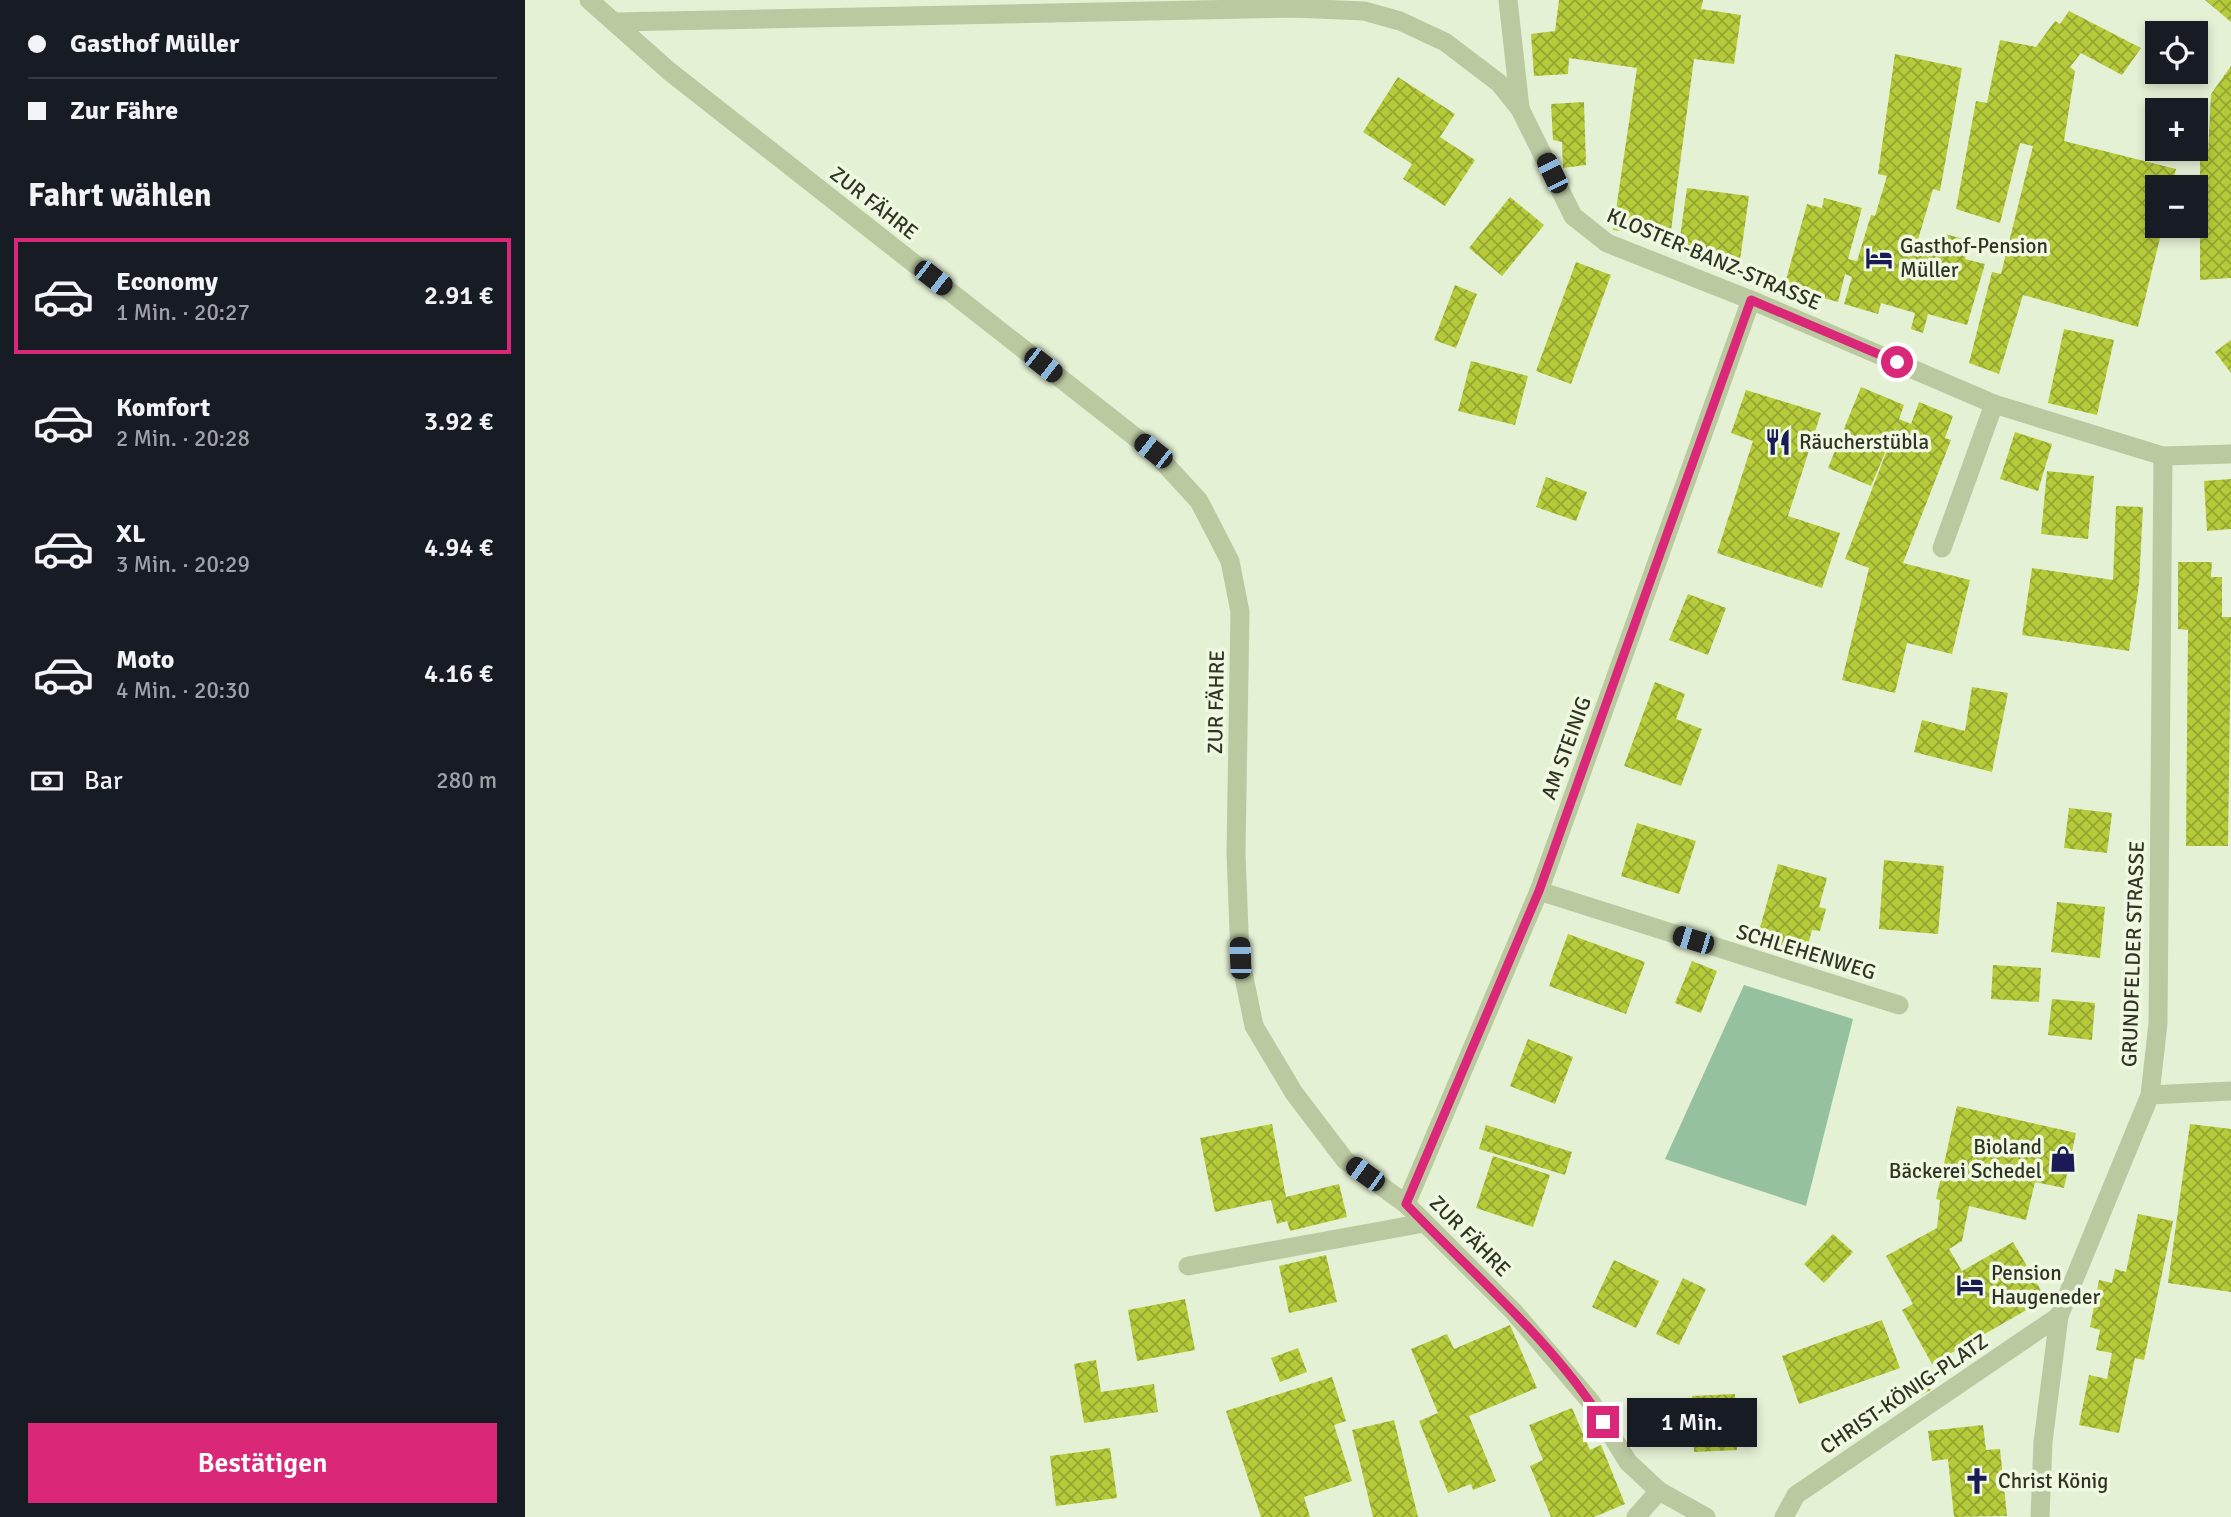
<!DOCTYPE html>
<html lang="de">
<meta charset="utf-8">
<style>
:root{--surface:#171b24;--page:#20242c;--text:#f1f3f6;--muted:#9ea1a6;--line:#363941;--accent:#db2777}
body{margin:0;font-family:Signika,sans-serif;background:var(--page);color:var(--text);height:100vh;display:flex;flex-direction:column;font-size:26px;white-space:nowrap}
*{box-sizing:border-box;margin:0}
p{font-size:23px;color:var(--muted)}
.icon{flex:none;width:38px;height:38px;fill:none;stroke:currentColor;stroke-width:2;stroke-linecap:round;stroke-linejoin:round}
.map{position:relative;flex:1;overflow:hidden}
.side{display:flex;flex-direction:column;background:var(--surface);width:525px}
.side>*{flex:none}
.hud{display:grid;align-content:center;height:154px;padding:0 28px;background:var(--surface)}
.controls{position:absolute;left:1620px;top:21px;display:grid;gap:14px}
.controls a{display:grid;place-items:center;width:63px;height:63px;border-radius:0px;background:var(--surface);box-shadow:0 4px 10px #0003;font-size:35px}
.end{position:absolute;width:32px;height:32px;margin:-16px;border:9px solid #db2777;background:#fff;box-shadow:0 0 0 4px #fff}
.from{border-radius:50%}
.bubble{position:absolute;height:49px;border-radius:0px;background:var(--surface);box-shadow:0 4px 10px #0003;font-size:23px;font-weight:600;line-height:49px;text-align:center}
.car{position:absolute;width:21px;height:42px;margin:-21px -10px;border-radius:9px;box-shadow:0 0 5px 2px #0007;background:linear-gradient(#222 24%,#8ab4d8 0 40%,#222 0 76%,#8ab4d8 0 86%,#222 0)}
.hud b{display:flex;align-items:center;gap:24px;height:66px;font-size:26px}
.hud b+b{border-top:2px solid var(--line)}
.hud i{width:18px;height:18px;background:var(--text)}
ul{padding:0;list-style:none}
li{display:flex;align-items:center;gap:21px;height:116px;margin:0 14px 10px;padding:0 14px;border:4px solid transparent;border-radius:0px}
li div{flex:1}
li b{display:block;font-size:26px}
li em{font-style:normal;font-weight:600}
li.on{border-color:var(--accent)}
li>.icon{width:63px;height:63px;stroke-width:1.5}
h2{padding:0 28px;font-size:32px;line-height:84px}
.pay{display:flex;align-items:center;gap:18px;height:77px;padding:0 28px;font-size:26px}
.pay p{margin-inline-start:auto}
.primary-button{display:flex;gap:14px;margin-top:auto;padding:14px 28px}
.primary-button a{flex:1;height:80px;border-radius:0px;background:var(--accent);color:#fff;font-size:28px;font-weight:600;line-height:80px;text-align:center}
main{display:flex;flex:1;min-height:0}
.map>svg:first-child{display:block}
</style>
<main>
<section class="side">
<div class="hud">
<b><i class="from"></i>Gasthof Müller</b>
<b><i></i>Zur Fähre</b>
</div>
<h2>Fahrt wählen</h2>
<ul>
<li class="on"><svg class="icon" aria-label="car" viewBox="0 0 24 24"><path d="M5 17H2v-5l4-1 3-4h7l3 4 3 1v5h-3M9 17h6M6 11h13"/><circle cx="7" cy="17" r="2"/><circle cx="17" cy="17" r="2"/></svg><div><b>Economy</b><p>1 Min. · 20:27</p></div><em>2.91 €</em></li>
<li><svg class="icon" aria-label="car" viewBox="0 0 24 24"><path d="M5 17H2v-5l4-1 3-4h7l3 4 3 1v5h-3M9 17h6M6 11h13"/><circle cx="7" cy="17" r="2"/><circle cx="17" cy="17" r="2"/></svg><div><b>Komfort</b><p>2 Min. · 20:28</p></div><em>3.92 €</em></li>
<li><svg class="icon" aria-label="car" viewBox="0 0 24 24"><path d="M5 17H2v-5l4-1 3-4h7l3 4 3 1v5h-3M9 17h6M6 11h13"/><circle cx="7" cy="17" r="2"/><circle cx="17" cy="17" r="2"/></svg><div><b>XL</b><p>3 Min. · 20:29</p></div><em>4.94 €</em></li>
<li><svg class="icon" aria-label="car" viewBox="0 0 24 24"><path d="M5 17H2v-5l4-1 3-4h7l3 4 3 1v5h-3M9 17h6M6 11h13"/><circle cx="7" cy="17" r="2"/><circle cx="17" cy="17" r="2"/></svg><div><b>Moto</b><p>4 Min. · 20:30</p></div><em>4.16 €</em></li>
</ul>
<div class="pay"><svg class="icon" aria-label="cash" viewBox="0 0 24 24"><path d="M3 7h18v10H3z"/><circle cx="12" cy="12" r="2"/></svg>Bar<p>280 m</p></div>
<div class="primary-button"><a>Bestätigen</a></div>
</section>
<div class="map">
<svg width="1706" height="1517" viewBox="0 0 1706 1517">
<defs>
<pattern id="building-cross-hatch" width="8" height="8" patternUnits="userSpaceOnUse" patternTransform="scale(1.75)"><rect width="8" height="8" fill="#b6cb3a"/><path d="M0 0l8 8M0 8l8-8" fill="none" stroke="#94a531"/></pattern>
</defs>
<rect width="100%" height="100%" fill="#e5f1d5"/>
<!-- grass -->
<path fill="#95c1a0" d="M1219,985L1328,1019L1281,1206L1140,1159Z"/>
<!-- building -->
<g fill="url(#building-cross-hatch)">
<path d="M1034,0H1178L1176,9L1216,15L1209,64L1169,59L1145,238L1088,230L1112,68L1044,58L1043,74L1009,76L1006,34L1030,31Z"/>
<path d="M1680,0H1706V22Z"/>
<path d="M1544,11L1616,48L1597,75L1556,53L1545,67L1550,71L1539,141L1651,169L1647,187H1633V226H1638L1613,327L1498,295L1474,374L1444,363L1467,272L1476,274L1508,146L1495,143L1475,223L1431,209L1451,101L1462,103L1475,40L1511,47L1530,21L1535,24Z"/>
<path d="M1370,54L1437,68L1415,191L1408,189L1392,243L1416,250L1420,234L1446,241L1440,259L1460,264L1442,325L1403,314L1398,333L1386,329L1390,313L1356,303L1353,314L1319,304L1327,277L1320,274L1313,302L1259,287L1282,204L1297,208L1299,198L1337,208L1323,259L1332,261L1346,215L1350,216L1362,176L1353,174Z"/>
<path d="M1706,66V278L1675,280V155L1683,154L1686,94Z"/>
<path d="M873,77L930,114L915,137L950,160L920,206L878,179L887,164L838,132Z"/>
<path d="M1059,102L1061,165L1038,168L1037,142L1028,140L1026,104Z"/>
<path d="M1162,188L1224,196L1215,260L1153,251Z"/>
<path d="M985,197L1019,225L977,276L944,248Z"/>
<path d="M1051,262L1086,275L1046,384L1011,371Z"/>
<path d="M930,285L952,294L931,348L909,340Z"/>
<path d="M1539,329L1589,340L1572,415L1523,403Z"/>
<path d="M1706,340V373L1690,352Z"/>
<path d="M946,361L1003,376L990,425L933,411Z"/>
<path d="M1336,387L1379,405L1374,419L1386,424L1394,402L1428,416L1420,438L1426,440L1378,563L1445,580L1427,654L1382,643L1370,693L1317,680L1344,568L1320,559L1373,422L1346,486L1303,468Z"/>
<path d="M1221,390L1296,413L1263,516L1315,533L1297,588L1192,553L1228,441L1206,433Z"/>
<path d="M1490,432L1527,444L1513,491L1475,479Z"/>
<path d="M1522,471L1569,476L1563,539L1516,534Z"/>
<path d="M1021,477L1062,492L1051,521L1011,507Z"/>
<path d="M1706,479V529L1682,531L1679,481Z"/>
<path d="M1591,506L1618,507L1614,584L1604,651L1497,635L1507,568L1588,580Z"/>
<path d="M1653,562H1687L1686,577H1697V617H1706L1703,846H1661L1663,630L1653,629Z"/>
<path d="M1163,594L1201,608L1183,655L1144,640Z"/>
<path d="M1130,682L1160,694L1151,719L1177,729L1156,786L1099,766Z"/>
<path d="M1447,687L1483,693L1467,772L1389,752L1397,720L1440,731Z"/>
<path d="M1544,808L1587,813L1582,853L1539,848Z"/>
<path d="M1112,823L1171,841L1154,894L1096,876Z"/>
<path d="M1359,860L1419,866L1413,934L1354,929Z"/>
<path d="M1253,864L1302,878L1294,907L1301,909L1295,931L1287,930L1281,952L1232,938Z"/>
<path d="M1532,902L1580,907L1575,958L1526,952Z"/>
<path d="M1043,934L1120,962L1101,1014L1024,986Z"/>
<path d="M1167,961L1192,971L1176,1013L1150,1003Z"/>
<path d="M1468,965L1516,968L1514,1002L1466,999Z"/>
<path d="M1527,999L1570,1003L1567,1040L1523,1035Z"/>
<path d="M1003,1039L1048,1057L1030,1104L985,1086Z"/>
<path d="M1432,1106L1551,1133L1539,1188L1510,1182L1501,1220L1444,1206L1437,1241L1424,1249L1437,1271L1488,1242L1521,1299L1407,1364L1377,1310L1388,1304L1361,1256L1412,1228L1415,1200L1411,1199Z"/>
<path d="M747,1124L761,1197L814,1184L822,1217L765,1231L762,1221L752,1224L746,1200L690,1212L675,1138Z"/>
<path d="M1665,1124L1706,1129V1292L1643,1283Z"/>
<path d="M961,1125L1047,1152L1040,1175L954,1149Z"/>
<path d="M968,1156L1025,1175L1008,1227L951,1208Z"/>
<path d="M1613,1214L1648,1221L1619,1360L1610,1358L1594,1433L1554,1425L1564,1375L1582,1379L1587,1353L1571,1350L1575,1330L1565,1327L1574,1280L1587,1283L1590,1269L1601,1272Z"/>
<path d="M1308,1234L1328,1252L1299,1283L1279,1264Z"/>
<path d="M801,1255L812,1302L764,1313L754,1266Z"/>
<path d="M1089,1260L1134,1281L1111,1328L1067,1307Z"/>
<path d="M1158,1278L1181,1289L1154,1345L1131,1334Z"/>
<path d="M660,1299L670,1350L612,1361L603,1310Z"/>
<path d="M1357,1320L1375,1368L1274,1404L1257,1356Z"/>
<path d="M985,1325L1012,1388L944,1416L971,1481L948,1490L946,1484L923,1493L894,1421L913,1413L886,1349L922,1334L929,1349Z"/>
<path d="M773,1348L782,1372L755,1382L746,1358Z"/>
<path d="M571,1360L576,1392L629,1384L633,1412L559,1423L549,1364Z"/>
<path d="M1398,1373L1406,1390L1392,1397L1384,1380Z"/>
<path d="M807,1377L821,1421L809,1425L827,1481L779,1497L785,1517H736L701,1411Z"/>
<path d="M1210,1394L1212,1450L1169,1452L1167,1396Z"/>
<path d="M1047,1408L1065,1450L1076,1445L1100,1504L1069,1517H1026L1005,1466L1018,1460L1004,1425Z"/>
<path d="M869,1420L893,1517H848L827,1430Z"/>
<path d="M1458,1425L1461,1450L1475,1449L1482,1516L1429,1517L1423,1459L1407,1461L1403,1431Z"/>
<path d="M585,1448L592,1498L531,1506L525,1456Z"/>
</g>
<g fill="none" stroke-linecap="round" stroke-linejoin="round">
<!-- service -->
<g stroke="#bbc9a1" stroke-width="19">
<path d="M1417,548L1469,404"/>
<path d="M1014,891L1374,1005"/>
<path d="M663,1266L899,1223"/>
</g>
<!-- minor -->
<g stroke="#bbc9a1" stroke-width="19">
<path d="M64,0L144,71L628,451L674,501L705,561L715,612L711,852L715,958L729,1026L769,1093L820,1160L881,1204L989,1312L1066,1402L1103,1462L1134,1491L1181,1517"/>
<path d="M983,0L995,108"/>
<path d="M90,22L769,8L839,11L875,21L920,42L974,83L995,109L1048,216L1082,243L1226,300L1469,404L1638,456L1706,454"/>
<path d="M1625,1095L1706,1091"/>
<path d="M881,1204L1014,891L1226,300"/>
<path d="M1111,1517L1134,1491"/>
<path d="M1259,1517L1271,1495L1534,1316"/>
<path d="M1515,1517L1518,1442L1534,1316L1625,1095L1633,1023L1638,456"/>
</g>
</g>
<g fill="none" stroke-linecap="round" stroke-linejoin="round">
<!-- route -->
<path stroke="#db2777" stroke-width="9" d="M1078,1422C1027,1340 947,1274 881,1204L1014,891L1226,300L1372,362"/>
</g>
<!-- icons -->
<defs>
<symbol id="hotel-bare" viewBox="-9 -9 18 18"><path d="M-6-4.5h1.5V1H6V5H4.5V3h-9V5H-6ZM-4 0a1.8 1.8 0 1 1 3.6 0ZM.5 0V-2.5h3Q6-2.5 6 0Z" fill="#191a56" stroke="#eff9e1" stroke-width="2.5" paint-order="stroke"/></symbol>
<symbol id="restaurant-bare" viewBox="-9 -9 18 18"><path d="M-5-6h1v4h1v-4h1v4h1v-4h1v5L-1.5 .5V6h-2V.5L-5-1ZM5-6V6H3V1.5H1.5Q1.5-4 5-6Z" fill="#191a56" stroke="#eff9e1" stroke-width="2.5" paint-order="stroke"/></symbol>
<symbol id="shop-bare" viewBox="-9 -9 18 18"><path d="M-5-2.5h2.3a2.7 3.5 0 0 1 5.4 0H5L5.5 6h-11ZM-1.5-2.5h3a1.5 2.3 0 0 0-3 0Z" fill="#191a56" stroke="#eff9e1" stroke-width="2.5" paint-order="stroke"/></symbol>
<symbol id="church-bare" viewBox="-9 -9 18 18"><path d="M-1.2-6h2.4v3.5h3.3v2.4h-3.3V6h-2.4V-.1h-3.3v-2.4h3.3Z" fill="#191a56" stroke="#eff9e1" stroke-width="2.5" paint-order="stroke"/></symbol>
</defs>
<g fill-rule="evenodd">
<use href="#hotel-bare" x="1335" y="239" width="38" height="38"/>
<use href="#restaurant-bare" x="1234" y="423" width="38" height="38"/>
<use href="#shop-bare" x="1519" y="1140" width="38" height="38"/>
<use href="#hotel-bare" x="1426" y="1266" width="38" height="38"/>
<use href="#church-bare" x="1433" y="1462" width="38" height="38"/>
</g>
<g text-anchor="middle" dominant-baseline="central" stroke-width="7" stroke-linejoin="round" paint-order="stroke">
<!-- street labels -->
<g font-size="21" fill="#303324" stroke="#eff9e1">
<text transform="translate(349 203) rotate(38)">ZUR FÄHRE</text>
<text transform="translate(1189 259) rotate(23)">KLOSTER-BANZ-STRASSE</text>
<text transform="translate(691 702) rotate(-89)">ZUR FÄHRE</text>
<text transform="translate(1041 748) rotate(-70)">AM STEINIG</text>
<text transform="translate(1281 952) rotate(17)">SCHLEHENWEG</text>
<text transform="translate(1608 954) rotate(-88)">GRUNDFELDER STRASSE</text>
<text transform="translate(945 1236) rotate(45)">ZUR FÄHRE</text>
<text transform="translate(1379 1394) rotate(-34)">CHRIST-KÖNIG-PLATZ</text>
</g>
<!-- poi labels -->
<g font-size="21" fill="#303324" stroke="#eff9e1" text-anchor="start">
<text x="1375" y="246">Gasthof-Pension<tspan x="1375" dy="24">Müller</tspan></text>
<text x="1274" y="442">Räucherstübla</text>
<text x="1517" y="1147" text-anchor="end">Bioland<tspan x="1517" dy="24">Bäckerei Schedel</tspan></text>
<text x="1466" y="1273">Pension<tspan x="1466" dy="24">Haugeneder</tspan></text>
<text x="1473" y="1481">Christ König</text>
</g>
</g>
</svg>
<div class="controls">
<a><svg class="icon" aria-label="locate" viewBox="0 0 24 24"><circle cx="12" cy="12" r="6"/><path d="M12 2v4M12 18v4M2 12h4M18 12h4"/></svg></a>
<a>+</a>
<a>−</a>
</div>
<i class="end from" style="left:1372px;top:362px"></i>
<i class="end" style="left:1078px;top:1422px"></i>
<div class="bubble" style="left:1102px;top:1398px;width:130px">1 Min.</div>
<i class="car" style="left:1027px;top:173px;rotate:334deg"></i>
<i class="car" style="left:408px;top:278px;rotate:128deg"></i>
<i class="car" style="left:518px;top:365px;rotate:128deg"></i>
<i class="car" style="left:628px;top:451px;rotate:308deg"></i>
<i class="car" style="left:1168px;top:940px;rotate:287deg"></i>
<i class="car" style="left:715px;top:958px;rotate:358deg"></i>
<i class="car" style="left:840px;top:1174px;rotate:306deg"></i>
</div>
</main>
